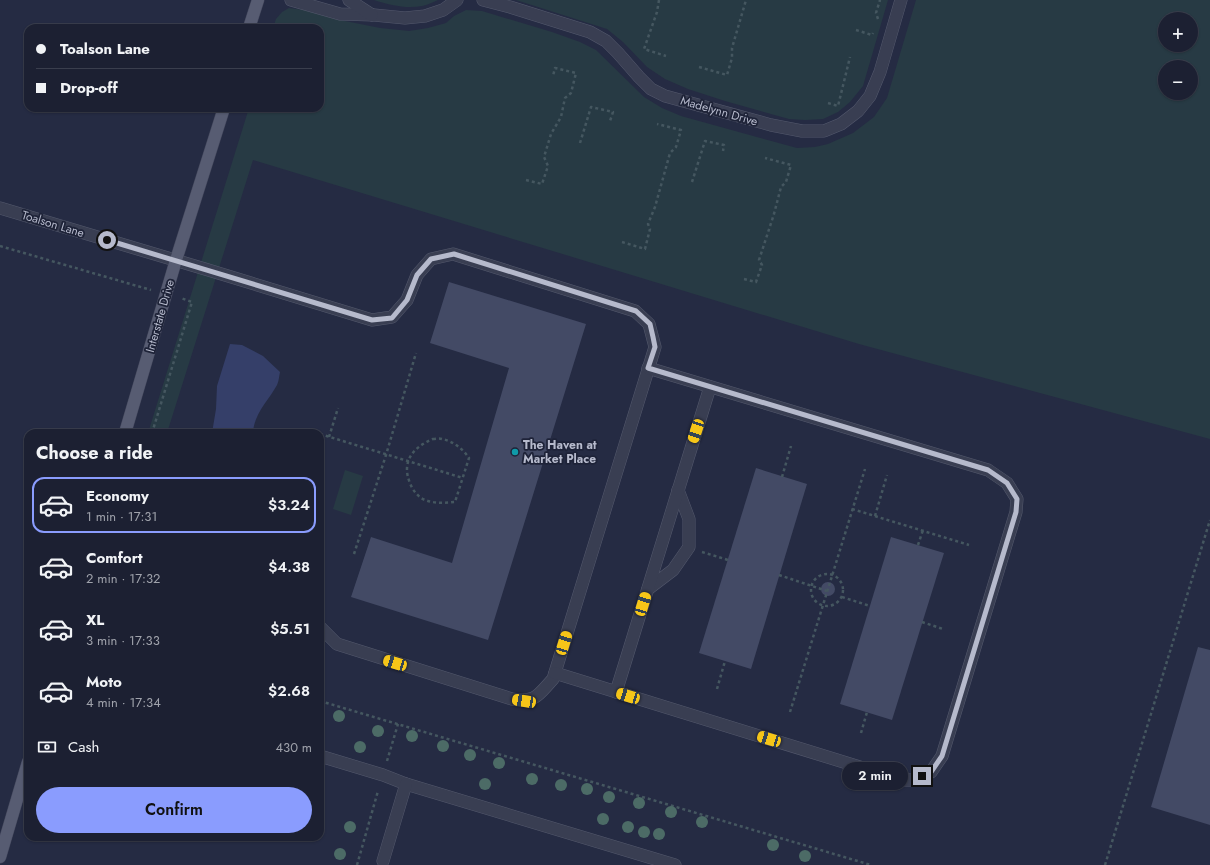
<!DOCTYPE html>
<meta charset="utf-8">
<style>
:root{--surface:#1c2032;--page:#25283a;--text:#f1f3f6;--muted:#a0a3ac;--line:#3a3e4d;--accent:#8a9cfe}
body{margin:0;font-family:Jost,sans-serif;background:var(--page);color:var(--text);height:100vh;display:flex;flex-direction:column;font-size:15px;white-space:nowrap}
*{box-sizing:border-box;margin:0}
p{font-size:13px;color:var(--muted)}
.icon{flex:none;width:22px;height:22px;fill:none;stroke:currentColor;stroke-width:2;stroke-linecap:round;stroke-linejoin:round}
.map{position:relative;flex:1;overflow:hidden}
.drawer{position:absolute;left:24px;top:429px;width:300px;height:412px;display:flex;flex-direction:column;background:var(--surface);border-radius:12px;box-shadow:0 1px 3px #0004,0 0 0 1px var(--line)}
.drawer>*{flex:none}
.top-card{position:absolute;left:24px;top:24px;width:300px;height:88px;border-radius:12px;box-shadow:0 1px 3px #0004,0 0 0 1px var(--line);display:grid;align-content:center;height:88px;padding:0 12px;background:var(--surface)}
.fabs{position:absolute;left:1158px;top:12px;display:grid;gap:8px}
.fabs a{display:grid;place-items:center;width:40px;height:40px;border-radius:50%;background:var(--surface);box-shadow:0 1px 3px #0004,0 0 0 1px var(--line);font-size:20px}
.end{position:absolute;width:18px;height:18px;margin:-9px;border:5px solid #b6bacc;background:#111;box-shadow:0 0 0 2px #111}
.from{border-radius:50%}
.bubble{position:absolute;height:28px;border-radius:14px;background:var(--surface);box-shadow:0 1px 3px #0004,0 0 0 1px var(--line);font-size:13px;font-weight:600;line-height:28px;text-align:center}
.car{position:absolute;width:12px;height:24px;margin:-12px -6px;border-radius:5px;box-shadow:0 0 3px 1px #0007;background:linear-gradient(#f5c518 24%,#345 0 40%,#f5c518 0 76%,#345 0 86%,#f5c518 0)}
.top-card b{display:flex;align-items:center;gap:14px;height:38px;font-size:15px}
.top-card b+b{border-top:1px solid var(--line)}
.top-card i{width:10px;height:10px;background:var(--text)}
ul{padding:0;list-style:none}
li{display:flex;align-items:center;gap:12px;height:56px;margin:0 8px 6px;padding:0 4px;border:2px solid transparent;border-radius:12px}
li div{flex:1}
li b{display:block;font-size:15px}
li em{font-style:normal;font-weight:600}
li.active{border-color:var(--accent)}
li>.icon{width:36px;height:36px;stroke-width:1.5}
h2{padding:0 12px;font-size:18px;line-height:48px}
.pay{display:flex;align-items:center;gap:10px;height:44px;padding:0 12px;font-size:15px}
.pay p{margin-inline-start:auto}
.button{display:flex;gap:8px;margin-top:auto;padding:8px 12px}
.button a{flex:1;height:46px;border-radius:24px;background:var(--accent);color:#111;font-size:16px;font-weight:600;line-height:46px;text-align:center}
.map>svg:first-child{display:block}
</style>
<div class="map">
<svg width="1210" height="865" viewBox="0 0 1210 865">
<rect width="100%" height="100%" fill="#252b43"/>
<!-- green -->
<g fill="#273a44" fill-rule="evenodd">
<path d="M374,0H438C433,2 427,5 422,6C406,9 390,5 374,0Z"/>
<path d="M516,0H888L863,86L850,102L838,112L823,119L805,120L789,119L725,101L688,89L665,79L647,67L623,42L607,29Z"/>
<path d="M916,0H1210V439L859,344L253,160L167,433H148L249,108H320V28H273L276,19L282,12L289,8L304,10L335,19L380,28L409,31L428,28L446,23L454,16L466,10L482,11L552,32L580,42L596,50L644,97L662,108L681,116L775,142L797,148L815,147L828,144L853,133L874,117L887,98ZM1165,19H1191V45H1165ZM1165,67H1191V93H1165Z"/>
<path d="M345,470L363,476L351,515L333,509Z"/>
</g>
<!-- water -->
<path fill="#353f69" d="M230,344L242,345L263,356L280,372C279,376 279,381 277,385C269,400 254,413 253,433H212L216,409L217,386Z"/>
<!-- building -->
<g fill="#434a65">
<path d="M449,282L586,324L488,640L351,597L371,537L452,563L509,368L430,343Z"/>
<path d="M756,468L807,484L751,669L699,653Z"/>
<path d="M891,537L944,553L892,720L840,704Z"/>
<circle cx="828" cy="589" r="7"/>
<path d="M1198,647L1210,650V825L1151,807Z"/>
</g>
<g fill="none" stroke-linecap="round" stroke-linejoin="round">
<defs>
<g id="minor">
<path d="M291,0L340,14L374,15L405,18L425,16L443,10L457,0"/>
<path d="M349,0L372,15"/>
<path d="M483,0L510,7L590,32L606,41L618,53L639,77L651,89L665,96L771,125L802,131H824L841,124L858,111L870,96L880,72L901,0"/>
<path d="M0,208L205,269L372,320L392,317L407,300L417,275L431,259L453,254L635,311L649,324L655,347L553,679C538,695 536,703 512,699L337,644L320,627"/>
<path d="M648,589L673,570L689,547V519L678,490"/>
<path d="M555,673L902,780H913L931,772L942,756L1016,512L1017,499L1007,483L988,470L648,368"/>
<path d="M616,692L710,387"/>
<path d="M320,756L383,775L406,784L675,865"/>
<path d="M383,861L406,784"/>
</g>
<g id="major">
<path d="M249,28L258,0"/>
<path d="M125,433L176,260L224,108"/>
<path d="M0,857L28,762"/>
</g>
</defs>
<!-- minor casing -->
<use href="#minor" stroke="#54596d" stroke-width="13"/>
<!-- major casing -->
<use href="#major" stroke="#43475c" stroke-width="13"/>
<!-- path -->
<g stroke="#455760" stroke-width="2.5" stroke-dasharray="3 3" stroke-linecap="butt">
<path d="M659,0L657,12L644,49L666,56"/>
<path d="M878,19L876,13L880,0"/>
<path d="M856,30L872,35L873,33"/>
<path d="M699,67L727,75L732,58V48L746,0"/>
<path d="M828,103L838,106L850,57"/>
<path d="M580,143L591,107L613,112L610,121"/>
<path d="M526,180L542,184L548,166L544,157L551,134L561,117L565,98L571,93L576,73L555,68L553,76"/>
<path d="M692,182L705,141L724,145L723,151"/>
<path d="M622,242L645,249L650,229L648,224L655,207L670,153L676,147L681,130L657,124"/>
<path d="M0,246L151,290"/>
<path d="M744,279L756,282L762,265L759,260L774,214L781,187L786,182L791,165L765,158"/>
<path d="M313,432L317,433"/>
<path d="M152,433L192,302L181,298"/>
<path d="M320,434L463,478"/>
<path d="M329,437L338,408"/>
<path d="M433,439C436,439 439,438 442,439C453,441 463,449 469,458L455,502C444,503 431,504 421,498C416,494 412,489 410,483C401,462 413,447 433,439Z"/>
<path d="M782,477L791,446"/>
<path d="M852,509L969,545"/>
<path d="M875,516L887,475"/>
<path d="M918,545L923,530"/>
<path d="M702,552L728,560"/>
<path d="M354,554L386,455L416,353"/>
<circle cx="827" cy="590" r="16"/>
<path d="M779,575L827,591"/>
<path d="M842,597L870,606"/>
<path d="M922,622L943,629"/>
<path d="M717,689L725,661"/>
<path d="M320,701L871,865"/>
<path d="M790,712L865,469"/>
<path d="M861,733L867,712"/>
<path d="M387,761L398,724"/>
<path d="M357,865L378,791"/>
<path d="M1105,865L1210,520"/>
</g>
<!-- minor -->
<use href="#minor" stroke="#393e52" stroke-width="12"/>
<!-- major -->
<use href="#major" stroke="#575c72" stroke-width="12"/>
</g>
<!-- trees -->
<g fill="#4c6b66">
<circle cx="339" cy="716" r="6"/>
<circle cx="378" cy="731" r="6"/>
<circle cx="412" cy="736" r="6"/>
<circle cx="443" cy="746" r="6"/>
<circle cx="360" cy="747" r="6"/>
<circle cx="470" cy="755" r="6"/>
<circle cx="499" cy="763" r="6"/>
<circle cx="532" cy="779" r="6"/>
<circle cx="485" cy="784" r="6"/>
<circle cx="561" cy="785" r="6"/>
<circle cx="587" cy="789" r="6"/>
<circle cx="609" cy="797" r="6"/>
<circle cx="639" cy="803" r="6"/>
<circle cx="671" cy="812" r="6"/>
<circle cx="603" cy="819" r="6"/>
<circle cx="702" cy="822" r="6"/>
<circle cx="350" cy="827" r="6"/>
<circle cx="628" cy="827" r="6"/>
<circle cx="644" cy="832" r="6"/>
<circle cx="659" cy="834" r="6"/>
<circle cx="773" cy="845" r="6"/>
<circle cx="340" cy="854" r="6"/>
<circle cx="805" cy="856" r="6"/>
</g>
<g fill="none" stroke-linecap="round" stroke-linejoin="round">
<!-- route -->
<path stroke="#b6bacc" stroke-width="5" d="M107,240L372,320L392,318L407,300L417,275L431,259L454,254L636,311L650,324L653,337L655,347L648,368L988,470L1007,483L1017,499L1016,512L942,756L931,772L922,776"/>
</g>
<!-- markers -->
<circle fill="#0f9aa8" stroke="#1e2338" stroke-width="1.5" cx="515" cy="452" r="4"/>
<g text-anchor="middle" dominant-baseline="central" stroke-width="3.5" stroke-linejoin="round" paint-order="stroke">
<!-- street labels -->
<g font-size="12" fill="#b6bacc" stroke="#1e2338">
<text transform="translate(719 111) rotate(16)">Madelynn Drive</text>
<text transform="translate(53 224) rotate(17)">Toalson Lane</text>
<text transform="translate(160 316) rotate(-74)">Interstate Drive</text>
</g>
<!-- poi labels -->
<g font-size="12" font-weight="bold" fill="#b6bacc" stroke="#1e2338" text-anchor="start">
<text x="523" y="445">The Haven at<tspan x="523" dy="14">Market Place</tspan></text>
</g>
</g>
</svg>
<div class="fabs">
<a>+</a>
<a>−</a>
</div>
<i class="end from" style="left:107px;top:240px"></i>
<i class="end" style="left:922px;top:776px"></i>
<div class="bubble" style="left:842px;top:762px;width:66px">2 min</div>
<i class="car" style="left:696px;top:431px;rotate:198deg"></i>
<i class="car" style="left:643px;top:604px;rotate:17deg"></i>
<i class="car" style="left:564px;top:643px;rotate:17deg"></i>
<i class="car" style="left:395px;top:663px;rotate:287deg"></i>
<i class="car" style="left:628px;top:696px;rotate:287deg"></i>
<i class="car" style="left:524px;top:701px;rotate:279deg"></i>
<i class="car" style="left:769px;top:739px;rotate:287deg"></i>
<div class="top-card">
<b><i class="from"></i>Toalson Lane</b>
<b><i></i>Drop-off</b>
</div>
<section class="drawer">
<h2>Choose a ride</h2>
<ul>
<li class="active"><svg class="icon" aria-label="car" viewBox="0 0 24 24"><path d="M5 17H2v-5l4-1 3-4h7l3 4 3 1v5h-3M9 17h6M6 11h13"/><circle cx="7" cy="17" r="2"/><circle cx="17" cy="17" r="2"/></svg><div><b>Economy</b><p>1 min · 17:31</p></div><em>$3.24</em></li>
<li><svg class="icon" aria-label="car" viewBox="0 0 24 24"><path d="M5 17H2v-5l4-1 3-4h7l3 4 3 1v5h-3M9 17h6M6 11h13"/><circle cx="7" cy="17" r="2"/><circle cx="17" cy="17" r="2"/></svg><div><b>Comfort</b><p>2 min · 17:32</p></div><em>$4.38</em></li>
<li><svg class="icon" aria-label="car" viewBox="0 0 24 24"><path d="M5 17H2v-5l4-1 3-4h7l3 4 3 1v5h-3M9 17h6M6 11h13"/><circle cx="7" cy="17" r="2"/><circle cx="17" cy="17" r="2"/></svg><div><b>XL</b><p>3 min · 17:33</p></div><em>$5.51</em></li>
<li><svg class="icon" aria-label="car" viewBox="0 0 24 24"><path d="M5 17H2v-5l4-1 3-4h7l3 4 3 1v5h-3M9 17h6M6 11h13"/><circle cx="7" cy="17" r="2"/><circle cx="17" cy="17" r="2"/></svg><div><b>Moto</b><p>4 min · 17:34</p></div><em>$2.68</em></li>
</ul>
<div class="pay"><svg class="icon" aria-label="cash" viewBox="0 0 24 24"><path d="M3 7h18v10H3z"/><circle cx="12" cy="12" r="2"/></svg>Cash<p>430 m</p></div>
<div class="button"><a>Confirm</a></div>
</section>
</div>
